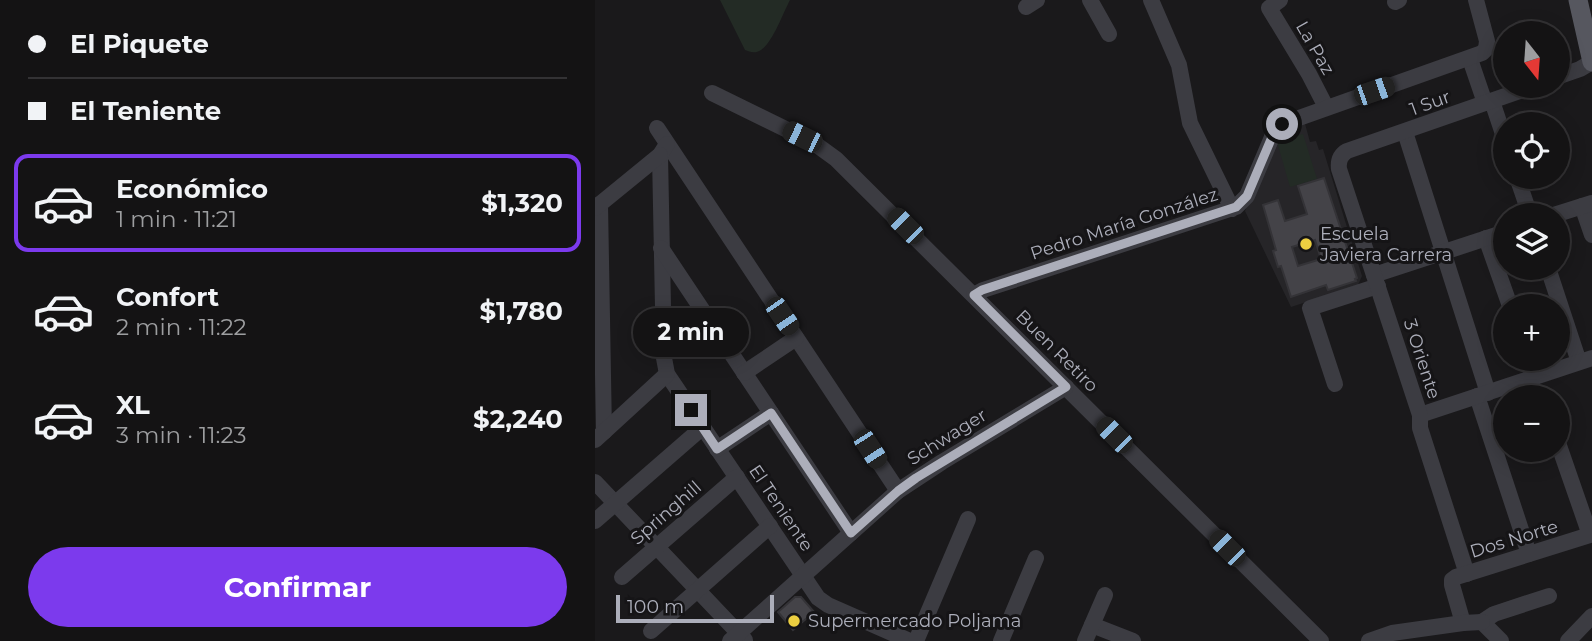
<!DOCTYPE html>
<html lang="es">
<meta charset="utf-8">
<style>
:root{--surface:#141314;--page:#212022;--text:#f1f3f6;--muted:#9d9ea0;--line:#333234;--accent:#7c3aed}
body{margin:0;font-family:Montserrat,sans-serif;background:var(--page);color:var(--text);height:100vh;display:flex;flex-direction:column;font-size:26px;white-space:nowrap}
*{box-sizing:border-box;margin:0}
p{font-size:23px;color:var(--muted)}
.icon{flex:none;width:38px;height:38px;fill:none;stroke:currentColor;stroke-width:2;stroke-linecap:round;stroke-linejoin:round}
.map{position:relative;flex:1;overflow:hidden}
.sheet{display:flex;flex-direction:column;background:var(--surface);width:595px}
.sheet>*{flex:none}
.hud{display:grid;align-content:center;height:154px;padding:0 28px;background:var(--surface)}
.needle{width:46px;rotate:163deg}
.fabs{position:absolute;left:898px;top:21px;display:grid;gap:14px}
.fabs a{display:grid;place-items:center;width:77px;height:77px;border-radius:50%;background:var(--surface);box-shadow:0 4px 18px #0003,0 0 0 2px var(--line);font-size:35px}
.scale{position:absolute;left:21px;bottom:18px;width:158px;box-sizing:border-box;padding-left:7px;border:4px solid #acaeba;border-top:0;font-size:19px;line-height:24px;white-space:nowrap;color:#acaeba;-webkit-text-stroke:5px #151416;paint-order:stroke}
.end{position:absolute;width:32px;height:32px;margin:-16px;border:9px solid #acaeba;background:#111;box-shadow:0 0 0 4px #111}
.from{border-radius:50%}
.bubble{position:absolute;height:49px;border-radius:24px;background:var(--surface);box-shadow:0 4px 18px #0003,0 0 0 2px var(--line);font-size:23px;font-weight:700;line-height:49px;text-align:center}
.car{position:absolute;width:21px;height:42px;margin:-21px -10px;border-radius:9px;box-shadow:0 0 5px 2px #0007;background:linear-gradient(#222 24%,#8ab4d8 0 40%,#222 0 76%,#8ab4d8 0 86%,#222 0)}
.hud b{display:flex;align-items:center;gap:24px;height:66px;font-size:26px}
.hud b+b{border-top:2px solid var(--line)}
.hud i{width:18px;height:18px;background:var(--text)}
ul{padding:0;list-style:none}
li{display:flex;align-items:center;gap:21px;height:98px;margin:0 14px 10px;padding:0 14px;border:4px solid transparent;border-radius:14px}
li div{flex:1}
li b{display:block;font-size:26px}
li em{font-style:normal;font-weight:700}
li.current{border-color:var(--accent)}
li>.icon{width:63px;height:63px;stroke-width:1.5}
.button{display:flex;gap:14px;margin-top:auto;padding:14px 28px}
.button a{flex:1;height:80px;border-radius:42px;background:var(--accent);color:#fff;font-size:28px;font-weight:700;line-height:80px;text-align:center}
main{display:flex;flex:1;min-height:0}
.map>svg:first-child{display:block}
</style>
<main>
<section class="sheet">
<div class="hud">
<b><i class="from"></i>El Piquete</b>
<b><i></i>El Teniente</b>
</div>
<ul>
<li class="current"><svg class="icon" aria-label="car" viewBox="0 0 24 24"><path d="M5 17H2v-5l4-1 3-4h7l3 4 3 1v5h-3M9 17h6M6 11h13"/><circle cx="7" cy="17" r="2"/><circle cx="17" cy="17" r="2"/></svg><div><b>Económico</b><p>1 min · 11:21</p></div><em>$1,320</em></li>
<li><svg class="icon" aria-label="car" viewBox="0 0 24 24"><path d="M5 17H2v-5l4-1 3-4h7l3 4 3 1v5h-3M9 17h6M6 11h13"/><circle cx="7" cy="17" r="2"/><circle cx="17" cy="17" r="2"/></svg><div><b>Confort</b><p>2 min · 11:22</p></div><em>$1,780</em></li>
<li><svg class="icon" aria-label="car" viewBox="0 0 24 24"><path d="M5 17H2v-5l4-1 3-4h7l3 4 3 1v5h-3M9 17h6M6 11h13"/><circle cx="7" cy="17" r="2"/><circle cx="17" cy="17" r="2"/></svg><div><b>XL</b><p>3 min · 11:23</p></div><em>$2,240</em></li>
</ul>
<div class="button"><a>Confirmar</a></div>
</section>
<div class="map">
<svg width="997" height="641" viewBox="0 0 997 641">
<rect width="100%" height="100%" fill="#1a191b"/>
<!-- built -->
<path fill="#262528" d="M709,120L715,142L721,141L724,150L728,149L767,276L763,285L696,307L650,211L682,132Z"/>
<!-- green -->
<g fill="#232b25">
<path d="M125,0H195C188,13 178,42 166,50C160,54 155,52 150,50Z"/>
<path d="M708,134L722,179L695,187L682,142Z"/>
</g>
<!-- building -->
<g fill="#444348" stroke="#343337" stroke-width="2" fill-rule="evenodd">
<path d="M729,178L762,278L760,279L761,281L733,290L731,285L696,297L686,266L683,267L678,251L681,250L668,205L683,200L690,221L712,214L703,186ZM720,240L726,259L703,266L697,247Z"/>
<path d="M200,597H206L219,612L198,630L183,612Z"/>
</g>
<g fill="none" stroke-linecap="round" stroke-linejoin="round">
<!-- minor -->
<g stroke="#3c3c42" stroke-width="16">
<path d="M495,0L514,34"/>
<path d="M556,0L584,65L595,123L637,209"/>
<path d="M685,0L674,8L714,74L731,107"/>
<path d="M800,2L804,0"/>
<path d="M431,7L442,0"/>
<path d="M875,59L890,103"/>
<path d="M962,77L985,69L997,62"/>
<path d="M117,93L219,143L241,159L726,641"/>
<path d="M897,101L910,140"/>
<path d="M62,128L303,491"/>
<path d="M810,132L893,393"/>
<path d="M72,144L65,155L69,358L72,374L223,598L233,605L315,641"/>
<path d="M922,177L935,215"/>
<path d="M5,204L9,432"/>
<path d="M987,206L997,235"/>
<path d="M0,208L65,155"/>
<path d="M959,215L997,203"/>
<path d="M891,238L915,306"/>
<path d="M66,248L256,533"/>
<path d="M953,268L984,362"/>
<path d="M779,275L910,232"/>
<path d="M379,295L388,290L641,207L652,196L680,130L687,124L887,53L891,49L892,41L881,0"/>
<path d="M932,359L939,378"/>
<path d="M149,373L201,338"/>
<path d="M740,384L715,308L783,286"/>
<path d="M882,396L934,554"/>
<path d="M825,415L997,358"/>
<path d="M0,440L72,374"/>
<path d="M122,449L176,413"/>
<path d="M0,482L150,640"/>
<path d="M0,521L108,427"/>
<path d="M872,574L825,428V415L744,169C743,161 745,155 752,151L939,86"/>
<path d="M27,577L142,477"/>
<path d="M887,622L899,614L954,596"/>
<path d="M887,622L906,641"/>
<path d="M868,623L857,585V580L861,577L995,535L962,440"/>
<path d="M497,625L538,641"/>
<path d="M56,631L175,526"/>
<path d="M135,641L303,491L347,462L471,387"/>
<path d="M321,641L373,519"/>
<path d="M406,641L441,558"/>
<path d="M490,641L510,595"/>
<path d="M774,641L797,633L868,623L887,622"/>
<path d="M973,641L997,616"/>
</g>
<!-- major -->
<path stroke="#56575f" stroke-width="19" d="M983,0L997,62"/>
</g>
<g fill="none" stroke-linecap="round" stroke-linejoin="round">
<!-- route -->
<path stroke="#acaeba" stroke-width="9" d="M96,410L122,449L176,413L256,533L303,491L321,478L471,387L379,295L387,290L641,207L652,196L680,130L687,124"/>
</g>
<!-- markers -->
<g fill="#eccf41" stroke="#151416" stroke-width="2.5">
<circle cx="711" cy="244" r="7"/>
<circle cx="199" cy="621" r="7"/>
</g>
<g text-anchor="middle" dominant-baseline="central" stroke-width="6" stroke-linejoin="round" paint-order="stroke">
<!-- street labels -->
<g font-size="18" fill="#acaeba" stroke="#151416">
<text transform="translate(720 48) rotate(60)">La Paz</text>
<text transform="translate(835 103) rotate(-20)">1 Sur</text>
<text transform="translate(529 224) rotate(-18)">Pedro María González</text>
<text transform="translate(462 351) rotate(45)">Buen Retiro</text>
<text transform="translate(827 359) rotate(72)">3 Oriente</text>
<text transform="translate(352 437) rotate(-32)">Schwager</text>
<text transform="translate(186 508) rotate(56)">El Teniente</text>
<text transform="translate(71 513) rotate(-41)">Springhill</text>
<text transform="translate(919 539) rotate(-17)">Dos Norte</text>
</g>
<!-- poi labels -->
<g font-size="18" fill="#acaeba" stroke="#151416" text-anchor="start">
<text x="725" y="234">Escuela<tspan x="725" dy="21">Javiera Carrera</tspan></text>
<text x="213" y="621">Supermercado Poljama</text>
</g>
</g>
</svg>
<div class="fabs">
<a><svg class="needle" viewBox="-14 -14 28 28"><path d="M0-13l5 13h-10z" fill="#e53935"/><path d="M0 13l5-13h-10z" fill="#9d9ea0"/></svg></a>
<a><svg class="icon" aria-label="locate" viewBox="0 0 24 24"><circle cx="12" cy="12" r="6"/><path d="M12 2v4M12 18v4M2 12h4M18 12h4"/></svg></a>
<a><svg class="icon" aria-label="layers" viewBox="0 0 24 24"><path d="M12 4l9 5-9 5-9-5zM3 14l9 5 9-5"/></svg></a>
<a>+</a>
<a>−</a>
</div>
<div class="scale">100 m</div>
<i class="end from" style="left:687px;top:124px"></i>
<i class="end" style="left:96px;top:410px"></i>
<div class="bubble" style="left:38px;top:308px;width:116px">2 min</div>
<i class="car" style="left:779px;top:91px;rotate:71deg"></i>
<i class="car" style="left:207px;top:137px;rotate:296deg"></i>
<i class="car" style="left:310px;top:226px;rotate:315deg"></i>
<i class="car" style="left:187px;top:316px;rotate:146deg"></i>
<i class="car" style="left:519px;top:435px;rotate:315deg"></i>
<i class="car" style="left:275px;top:449px;rotate:147deg"></i>
<i class="car" style="left:632px;top:548px;rotate:315deg"></i>
</div>
</main>
